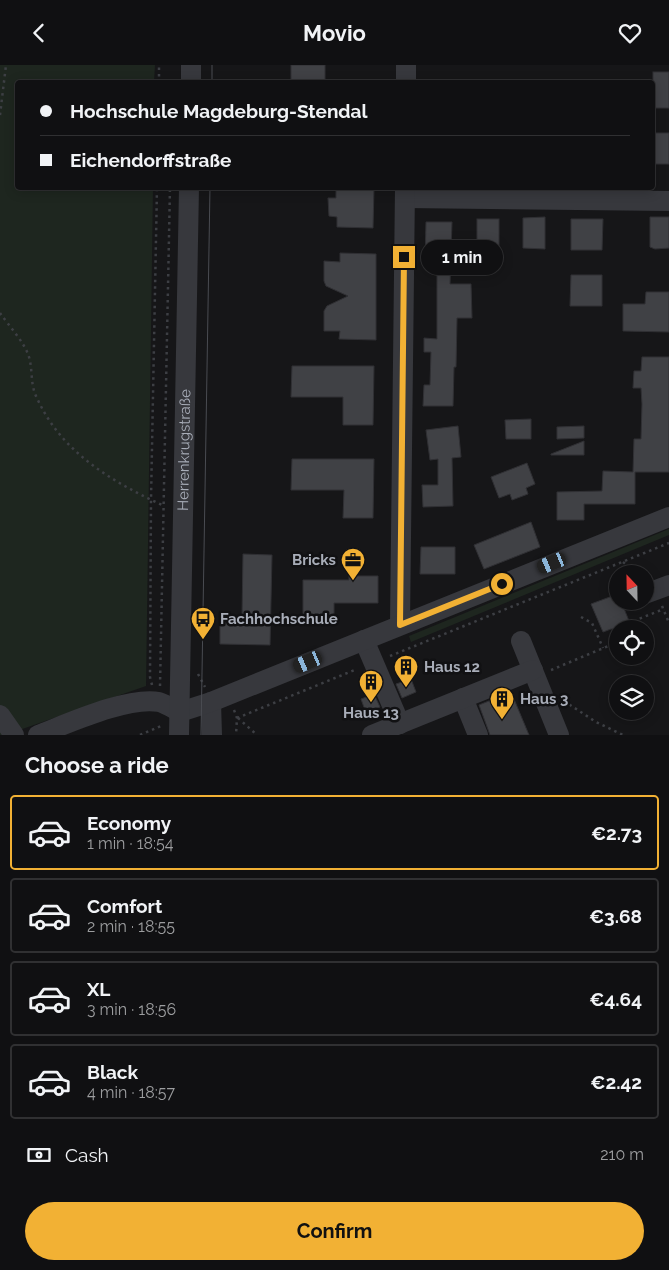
<!DOCTYPE html>
<meta charset="utf-8">
<style>
:root{--surface:#101012;--page:#1e1e20;--text:#f1f3f6;--muted:#9c9d9f;--line:#303032;--accent:#f2b134}
body{margin:0;font-family:Raleway,sans-serif;background:var(--page);color:var(--text);height:100vh;display:flex;flex-direction:column;font-size:19px;white-space:nowrap}
*{box-sizing:border-box;margin:0}
p{font-size:16px;color:var(--muted)}
.icon{flex:none;width:28px;height:28px;fill:none;stroke:currentColor;stroke-width:2;stroke-linecap:round;stroke-linejoin:round}
.map{position:relative;height:670px;overflow:hidden}
.panel{display:flex;flex-direction:column;background:var(--surface);flex:1}
.panel>*{flex:none}
.hud{position:absolute;left:15px;top:15px;width:640px;height:110px;border-radius:5px;box-shadow:0 2px 12px #0003,0 0 0 1px var(--line);display:grid;align-content:center;height:110px;padding:0 25px;background:var(--surface)}
.needle{width:32px;rotate:338deg}
.fabs{position:absolute;left:609px;top:500px;display:grid;gap:10px}
.fabs a{display:grid;place-items:center;width:45px;height:45px;border-radius:50%;background:var(--surface);box-shadow:0 2px 12px #0003,0 0 0 1px var(--line);font-size:25px}
.end{position:absolute;width:22px;height:22px;margin:-11px;border:6px solid #f2b134;background:#111;box-shadow:0 0 0 2px #111}
.from{border-radius:50%}
.bubble{position:absolute;height:35px;border-radius:18px;background:var(--surface);box-shadow:0 2px 12px #0003,0 0 0 1px var(--line);font-size:16px;font-weight:700;line-height:35px;text-align:center}
.car{position:absolute;width:15px;height:30px;margin:-15px -8px;border-radius:6px;box-shadow:0 0 4px 1px #0007;background:linear-gradient(#222 24%,#8ab4d8 0 40%,#222 0 76%,#8ab4d8 0 86%,#222 0)}
.hud b{display:flex;align-items:center;gap:18px;height:48px;font-size:19px}
.hud b+b{border-top:1px solid var(--line)}
.hud i{width:12px;height:12px;background:var(--text)}
ul{padding:0;list-style:none}
li{display:flex;align-items:center;gap:15px;height:75px;margin:0 10px 8px;padding:0 15px;border:2px solid var(--line);border-radius:5px}
li div{flex:1}
li b{display:block;font-size:19px}
li em{font-style:normal;font-weight:700}
li.on{border-color:var(--accent)}
li>.icon{width:45px;height:45px;stroke-width:1.5}
h2{padding:0 25px;font-size:22px;line-height:60px}
.pay{display:flex;align-items:center;gap:12px;height:55px;padding:0 25px;font-size:19px}
.pay p{margin-inline-start:auto}
.action{display:flex;gap:10px;margin-top:auto;padding:10px 25px}
.action a{flex:1;height:58px;border-radius:30px;background:var(--accent);color:#111;font-size:20px;font-weight:700;line-height:58px;text-align:center}
header{display:flex;justify-content:space-between;align-items:center;height:65px;padding:0 25px;background:var(--surface);font-size:22px;font-weight:700}
.map>svg:first-child{display:block}
</style>
<header><svg class="icon" aria-label="back" viewBox="0 0 24 24"><path d="M15 5l-7 7 7 7"/></svg>Movio<svg class="icon" aria-label="heart" viewBox="0 0 24 24"><path d="M12 20l-8-8c-3-5 5-10 8-4 3-6 11-1 8 4z"/></svg></header>
<div class="map">
<svg width="669" height="670" viewBox="0 0 669 670">
<rect width="100%" height="100%" fill="#161618"/>
<!-- green -->
<g fill="#1e261f">
<path d="M0,0H155L154,17L18,18V122L153,123L146,621L5,670H0Z"/>
<path d="M669,464V470L411,577L409,571Z"/>
</g>
<!-- building -->
<g fill="#404145" stroke="#303034">
<rect x="291" y="0" width="34" height="18"/>
<rect x="653" y="7" width="16" height="36"/>
<rect x="652" y="68" width="17" height="31"/>
<path d="M336,122H374L373,163L337,162V152L329,151L328,133H336Z"/>
<path d="M545,152V184L523,183V153Z"/>
<path d="M650,152H669V183L655,184L650,182Z"/>
<rect x="477" y="154" width="22" height="35"/>
<path d="M571,154H603L602,185H571Z"/>
<path d="M426,157H452L450,219H471L472,253H457L456,302H454L453,341H423L424,320H430L431,287H424V273L437,274V199H425Z"/>
<path d="M340,188L376,189V275L339,274L340,266H324V246L327,241L348,231L326,221L324,216V196L340,197Z"/>
<path d="M571,210H602V241H570Z"/>
<path d="M646,227H669V267L623,266V239H645Z"/>
<path d="M642,292H669V407H635V439H584V455H557V427L602,426L603,406L633,407L634,374H641L642,339L641,323H633L634,306H641Z"/>
<path d="M292,301H374L373,360H343V332H291Z"/>
<path d="M531,354V374H506L505,355Z"/>
<path d="M458,361L461,392L452,393L453,441L423,442L422,420H438V394L430,395L426,365Z"/>
<path d="M584,361V373L557,374V362Z"/>
<path d="M584,376V390H551V389Z"/>
<path d="M292,394H374L373,453H343L344,425H291Z"/>
<path d="M527,398L535,419L526,423L528,429L512,435L510,429L499,433L491,412Z"/>
<path d="M531,457L540,482L484,504L474,480Z"/>
<path d="M421,482H455V509H420Z"/>
<path d="M243,489L272,490L270,580L220,579V551L242,552Z"/>
<path d="M349,511H378V538H334V554H303V515H349Z"/>
<path d="M618,529V536H621L629,556L624,559L626,564H611L603,567L591,539Z"/>
<path d="M411,614L416,627L402,633L396,619Z"/>
<path d="M511,627L529,670H490L479,640Z"/>
<path d="M374,629L380,642L366,648L361,634Z"/>
</g>
<g fill="none" stroke-linecap="round" stroke-linejoin="round">
<!-- path -->
<g stroke="#3d3f44" stroke-width="2.5" stroke-dasharray="2.5 4" stroke-linecap="butt">
<path d="M159,18V0"/>
<path d="M0,50L6,0"/>
<path d="M0,248C9,261 25,278 29,292C33,306 30,320 37,333C61,387 111,416 162,440"/>
<path d="M623,497L637,509"/>
<path d="M662,541L669,558"/>
<path d="M581,552L592,558L603,583"/>
<path d="M637,564L636,555L664,544"/>
<path d="M390,591L669,478"/>
<path d="M551,605L618,577"/>
<path d="M198,609L205,622"/>
<path d="M152,620L150,612L151,435L157,122"/>
<path d="M160,621L170,122"/>
<path d="M564,636L596,657L623,670"/>
<path d="M234,645L237,653L236,670"/>
<path d="M237,653L357,604"/>
<path d="M238,653L257,670"/>
<path d="M140,670L161,661"/>
</g>
<!-- minor -->
<g stroke="#37383d" stroke-width="20">
<path d="M191,18V0"/>
<path d="M406,18V0"/>
<path d="M405,133L669,136"/>
<path d="M645,529L669,520"/>
<path d="M400,560L405,122"/>
<path d="M364,575L400,659"/>
<path d="M521,576L559,670"/>
<path d="M463,633L478,670"/>
<path d="M211,637L212,670"/>
<path d="M180,647L211,637L669,452"/>
<path d="M0,650L14,670"/>
<path d="M38,670C67,659 128,631 159,637C166,639 174,644 180,647"/>
<path id="s1" d="M179,670L189,122"/>
<path d="M372,670L533,605"/>
</g>
<!-- tram -->
<g stroke="#4a4c52" stroke-width="1">
<path d="M212,18V0"/>
<path d="M201,670L210,122"/>
</g>
</g>
<g fill="none" stroke-linecap="round" stroke-linejoin="round">
<!-- route -->
<path stroke="#f2b134" stroke-width="6" d="M404,192L400,560L502,519"/>
</g>
<!-- icons -->
<defs>
<symbol id="office-pin" viewBox="-11 -11 22 30"><path d="M0 17L-7.5 6A9.5 9.5 0 1 1 7.5 6Z" fill="#f2b134" stroke="#111113"/><path d="M-6-3h4V-5.5h4V-3h4V5H-6ZM-1-4.5V-3h2v-1.5ZM-6 0V1H6V0Z" fill="#111"/></symbol>
<symbol id="bus-pin" viewBox="-11 -11 22 30"><path d="M0 17L-7.5 6A9.5 9.5 0 1 1 7.5 6Z" fill="#f2b134" stroke="#111113"/><path d="M-5-6H5V4H4V6H2V4H-2V6H-4V4H-5ZM-3.5-4V0h7V-4ZM-3.5 1.2v1.5H-2V1.2ZM2 1.2v1.5H3.5V1.2Z" fill="#111"/></symbol>
<symbol id="building-pin" viewBox="-11 -11 22 30"><path d="M0 17L-7.5 6A9.5 9.5 0 1 1 7.5 6Z" fill="#f2b134" stroke="#111113"/><path d="M-4-6H4V6H1V3H-1V6H-4ZM-2.5-4.3h1.7v1.8h-1.7ZM.8-4.3h1.7v1.8H.8ZM-2.5-1h1.7V.8h-1.7ZM.8-1h1.7V.8H.8Z" fill="#111"/></symbol>
</defs>
<g fill-rule="evenodd">
<use href="#office-pin" x="339" y="481" width="28" height="38"/>
<use href="#bus-pin" x="189" y="540" width="28" height="38"/>
<use href="#building-pin" x="392" y="588" width="28" height="38"/>
<use href="#building-pin" x="357" y="603" width="28" height="38"/>
<use href="#building-pin" x="488" y="620" width="28" height="38"/>
</g>
<g text-anchor="middle" dominant-baseline="central" stroke-width="5" stroke-linejoin="round" paint-order="stroke">
<!-- street labels -->
<g font-size="15" fill="#a8adb8" stroke="#111113">
<text stroke="none"><textPath href="#s1" startOffset="285">Herrenkrugstraße</textPath></text>
</g>
<!-- poi labels -->
<g font-size="15" font-weight="bold" fill="#a8adb8" stroke="#111113" text-anchor="start">
<text x="336" y="495" text-anchor="end">Bricks</text>
<text x="220" y="554">Fachhochschule</text>
<text x="424" y="602">Haus 12</text>
<text x="520" y="634">Haus 3</text>
<text x="371" y="648" text-anchor="middle">Haus 13</text>
</g>
</g>
</svg>
<div class="fabs">
<a><svg class="needle" viewBox="-14 -14 28 28"><path d="M0-13l5 13h-10z" fill="#e53935"/><path d="M0 13l5-13h-10z" fill="#9c9d9f"/></svg></a>
<a><svg class="icon" aria-label="locate" viewBox="0 0 24 24"><circle cx="12" cy="12" r="6"/><path d="M12 2v4M12 18v4M2 12h4M18 12h4"/></svg></a>
<a><svg class="icon" aria-label="layers" viewBox="0 0 24 24"><path d="M12 4l9 5-9 5-9-5zM3 14l9 5 9-5"/></svg></a>
</div>
<i class="end from" style="left:502px;top:519px"></i>
<i class="end" style="left:404px;top:192px"></i>
<div class="bubble" style="left:421px;top:175px;width:82px">1 min</div>
<i class="car" style="left:552px;top:498px;rotate:248deg"></i>
<i class="car" style="left:308px;top:597px;rotate:247deg"></i>
<div class="hud">
<b><i class="from"></i>Hochschule Magdeburg-Stendal</b>
<b><i></i>Eichendorffstraße</b>
</div>
</div>
<section class="panel">
<h2>Choose a ride</h2>
<ul>
<li class="on"><svg class="icon" aria-label="car" viewBox="0 0 24 24"><path d="M5 17H2v-5l4-1 3-4h7l3 4 3 1v5h-3M9 17h6M6 11h13"/><circle cx="7" cy="17" r="2"/><circle cx="17" cy="17" r="2"/></svg><div><b>Economy</b><p>1 min · 18:54</p></div><em>€2.73</em></li>
<li><svg class="icon" aria-label="car" viewBox="0 0 24 24"><path d="M5 17H2v-5l4-1 3-4h7l3 4 3 1v5h-3M9 17h6M6 11h13"/><circle cx="7" cy="17" r="2"/><circle cx="17" cy="17" r="2"/></svg><div><b>Comfort</b><p>2 min · 18:55</p></div><em>€3.68</em></li>
<li><svg class="icon" aria-label="car" viewBox="0 0 24 24"><path d="M5 17H2v-5l4-1 3-4h7l3 4 3 1v5h-3M9 17h6M6 11h13"/><circle cx="7" cy="17" r="2"/><circle cx="17" cy="17" r="2"/></svg><div><b>XL</b><p>3 min · 18:56</p></div><em>€4.64</em></li>
<li><svg class="icon" aria-label="car" viewBox="0 0 24 24"><path d="M5 17H2v-5l4-1 3-4h7l3 4 3 1v5h-3M9 17h6M6 11h13"/><circle cx="7" cy="17" r="2"/><circle cx="17" cy="17" r="2"/></svg><div><b>Black</b><p>4 min · 18:57</p></div><em>€2.42</em></li>
</ul>
<div class="pay"><svg class="icon" aria-label="cash" viewBox="0 0 24 24"><path d="M3 7h18v10H3z"/><circle cx="12" cy="12" r="2"/></svg>Cash<p>210 m</p></div>
<div class="action"><a>Confirm</a></div>
</section>
